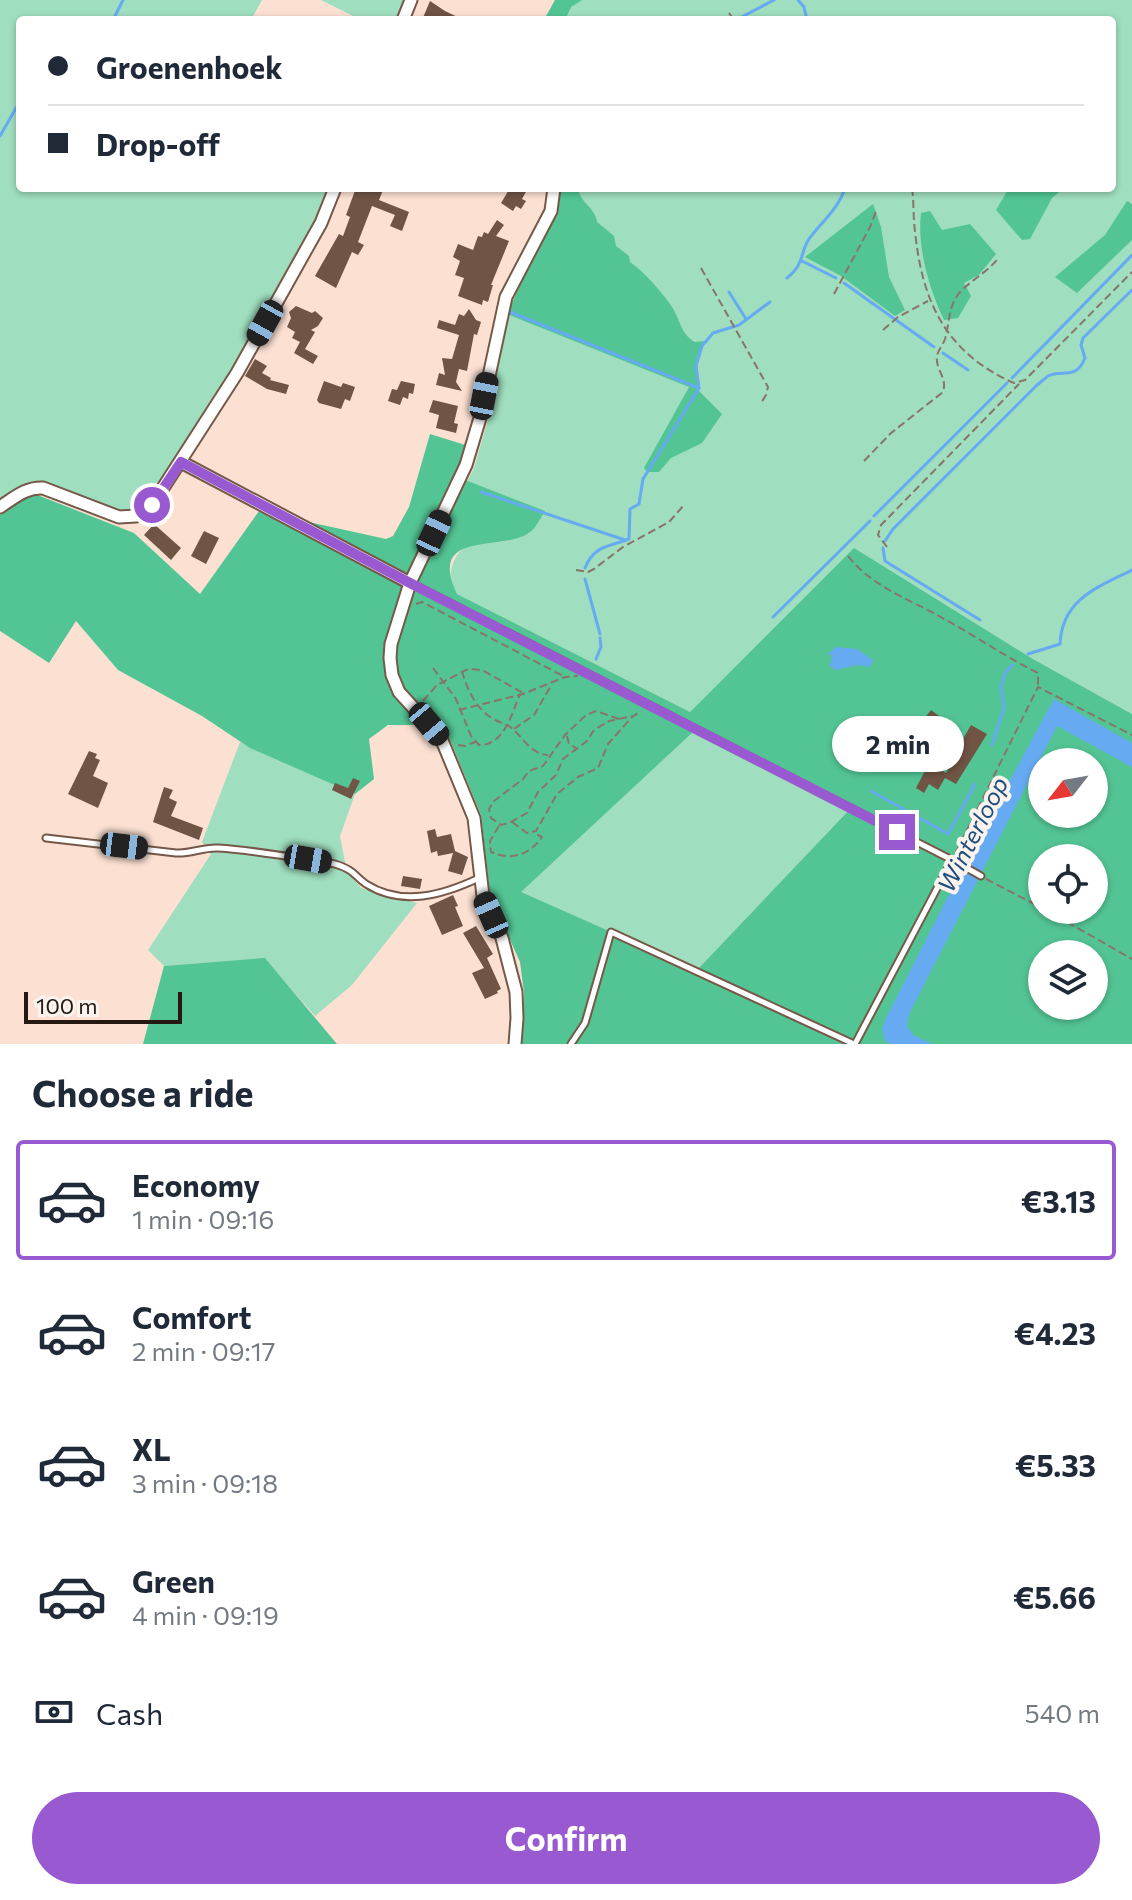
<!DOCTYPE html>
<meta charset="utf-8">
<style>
:root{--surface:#fff;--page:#f2f2f3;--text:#1f2937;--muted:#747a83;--line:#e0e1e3;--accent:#995ad1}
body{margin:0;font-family:Commissioner,sans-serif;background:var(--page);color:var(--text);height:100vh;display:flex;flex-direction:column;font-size:30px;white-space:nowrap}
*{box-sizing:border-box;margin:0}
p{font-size:26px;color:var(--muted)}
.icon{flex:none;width:44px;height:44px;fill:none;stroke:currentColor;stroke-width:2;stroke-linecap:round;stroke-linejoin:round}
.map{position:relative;height:1044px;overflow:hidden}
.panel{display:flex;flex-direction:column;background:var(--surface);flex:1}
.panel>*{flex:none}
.top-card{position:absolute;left:16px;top:16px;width:1100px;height:176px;border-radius:8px;box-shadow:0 2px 6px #0004;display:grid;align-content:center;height:176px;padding:0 32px;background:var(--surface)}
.needle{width:52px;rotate:239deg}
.fabs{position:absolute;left:1028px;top:748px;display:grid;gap:16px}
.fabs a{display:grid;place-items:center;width:80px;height:80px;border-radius:50%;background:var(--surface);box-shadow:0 2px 6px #0004;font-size:40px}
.scale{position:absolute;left:24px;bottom:20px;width:158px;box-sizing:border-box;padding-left:8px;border:4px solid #251912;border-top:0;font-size:22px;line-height:28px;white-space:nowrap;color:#251912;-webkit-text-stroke:6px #faf3ef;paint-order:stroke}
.end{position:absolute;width:36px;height:36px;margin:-18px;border:10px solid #995ad1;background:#fff;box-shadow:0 0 0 4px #fff}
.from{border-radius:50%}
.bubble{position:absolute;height:56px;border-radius:28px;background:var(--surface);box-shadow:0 2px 6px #0004;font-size:26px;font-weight:700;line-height:56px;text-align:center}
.car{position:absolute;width:24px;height:48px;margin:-24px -12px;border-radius:10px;box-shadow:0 0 6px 2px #0007;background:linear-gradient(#222 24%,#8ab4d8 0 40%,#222 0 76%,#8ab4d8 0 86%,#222 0)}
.top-card b{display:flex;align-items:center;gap:28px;height:76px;font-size:30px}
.top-card b+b{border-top:2px solid var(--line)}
.top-card i{width:20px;height:20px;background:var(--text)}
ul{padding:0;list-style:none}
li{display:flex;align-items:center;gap:24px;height:120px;margin:0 16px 12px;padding:0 16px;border:4px solid transparent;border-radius:8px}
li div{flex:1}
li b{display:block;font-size:30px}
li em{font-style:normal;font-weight:700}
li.active{border-color:var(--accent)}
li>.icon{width:72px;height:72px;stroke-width:1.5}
h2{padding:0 32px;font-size:36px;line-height:96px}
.pay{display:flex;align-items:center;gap:20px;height:88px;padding:0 32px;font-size:30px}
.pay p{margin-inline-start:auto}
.primary-button{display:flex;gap:16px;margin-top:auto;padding:16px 32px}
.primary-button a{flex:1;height:92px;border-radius:48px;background:var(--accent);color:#fff;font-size:32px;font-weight:700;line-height:92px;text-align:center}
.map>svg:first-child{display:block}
</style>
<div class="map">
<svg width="1132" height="1044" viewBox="0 0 1132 1044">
<rect width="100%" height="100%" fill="#fce1d2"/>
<!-- green -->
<g fill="#9fdebe">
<path d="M0,0H262L251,20H20V188H329C285,295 216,394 156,493L137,510H119L32,482L0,501Z"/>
<path d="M321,0H407L399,20H361Z"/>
<path d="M555,0H1132V714L1033,659L854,549L690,712L457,594C451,581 448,572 455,559C465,536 498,548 517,537C527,531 536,520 545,512L467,482L474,468L488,420L507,315L536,250L558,188H1112V20H544Z"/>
<path d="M694,730L850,809L697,970L520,892Z"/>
<path d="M240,742L355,794L340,836L347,872L361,888L417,903L352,985L315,1016L265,959L164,966L148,950L211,854L202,842Z"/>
</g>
<!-- forest -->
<g fill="#53c594" fill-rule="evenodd">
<path d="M555,0H582L571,7L565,20H544Z"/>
<path d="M558,188H578C580,203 595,207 597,222L614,236L616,246L629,256L630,262C645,273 659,289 670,304C680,317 680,334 695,342L705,341L697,357L698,390L722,414L702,443L671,458L659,472H647L644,468L689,387L507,314L536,250Z"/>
<path d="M1009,188H1064L1052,198L1030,239L1022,240L996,210Z"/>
<path d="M1127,201L1132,204V240L1077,293L1055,277L1105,235Z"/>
<path d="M873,204L881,227L889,277L905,310L895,316L841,276L805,257Z"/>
<path d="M930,211L942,230L970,224L996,254L979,275L964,283L971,296L958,318L944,320C929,289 917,247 921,213Z"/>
<path d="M430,434L472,447L460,478L545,511C541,517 536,528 530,532C504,553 426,528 457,594L690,712L854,548L1033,659L1132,714V1044H521L524,993L520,962L490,895L481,815L448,735L440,725H388L369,739L374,779L355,794L250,748L202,716L118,670L76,621L49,663L0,631V515L22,500L33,495L40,496L134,533L200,594L259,511L386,539L393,536L409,507ZM694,731L850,809L697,970L521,892ZM1042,762H1094V814H1042ZM1042,858H1094V910H1042ZM1042,954H1094V1006H1042Z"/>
<path d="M265,958L337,1044H143L164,966Z"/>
</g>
<!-- water -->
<g fill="#66aaf2">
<path d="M836,647L857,649L874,661L869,667L858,665L835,670L828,664H831L832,655H827Z"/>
<path d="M1054,699L1132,743V767L1057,726L909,1014L907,1026L913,1035L932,1044H890L885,1041L882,1029L886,1018L965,863Z"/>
</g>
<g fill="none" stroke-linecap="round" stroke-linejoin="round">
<!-- stream -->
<g stroke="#66aaf2" stroke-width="3">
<path d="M798,0L804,7L807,20"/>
<path d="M113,20L123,0"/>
<path d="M736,20L774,0"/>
<path d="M0,136L20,101"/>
<path d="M802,261L836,278"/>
<path d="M787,278C807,262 799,249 812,235C824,220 839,207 845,188"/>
<path d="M844,283L934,347"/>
<path d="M729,292L746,319"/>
<path d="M510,312L699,388"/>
<path d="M943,353L968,370"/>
<path d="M1012,378L1132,255"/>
<path d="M481,492L625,540"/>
<path d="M874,516L1007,383"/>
<path d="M885,541L893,529L1036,386C1037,385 1047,377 1048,376C1062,369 1076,381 1085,358L1081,345L1083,338L1132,290"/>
<path d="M883,548L885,561L980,620"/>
<path d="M585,568C594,545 609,547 629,539L630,509L639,504L643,479L699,388L696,366L702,346L713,333L739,325L770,302"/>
<path d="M585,579L600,634"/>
<path d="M773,617L870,521"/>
<path d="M1028,654L1060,644C1062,599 1098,587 1132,570"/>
<path d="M596,659L601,647L600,638"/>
<path d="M992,745L1004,708L1001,687L1005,673L1012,665"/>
<path d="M871,791L948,834L975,784"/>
</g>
</g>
<!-- building -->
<g fill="#705444">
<path d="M430,1L445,11L464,20H422Z"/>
<path d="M356,188H384L379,200L409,212L402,231L390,226L395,215L372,206L358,242L364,245L358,255L352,252L336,288L315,276L339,234L343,236L350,217L346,215Z"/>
<path d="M510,188H528L522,199L526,201L521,209L516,206L513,211L501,203Z"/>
<path d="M497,220L504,225L496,236L509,241L491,285H493L488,302L483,300L482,305L458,296L464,278L455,275L460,261L453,257L458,244L473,250L478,236L482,237L484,232L488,234Z"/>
<path d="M296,306L312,313L315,311L323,318L318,326L311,330L315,332L305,349L318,356L313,364L294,353L300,342L292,338L295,332L287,327L291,318L289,312Z"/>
<path d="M469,309L476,320L481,322L477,335L474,334L467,371L459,369L456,382L462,391L436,385L439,373L445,375L442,358L452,359L459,335L437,328L439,320L455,325L459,314L464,316Z"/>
<path d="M255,359L267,366L262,373L271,378L270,380L289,385L286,394L267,389L245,376Z"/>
<path d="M324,381L341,387L343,383L355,387L350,401L345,399L341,409L319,403L317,400Z"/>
<path d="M401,381L415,384L413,394L409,393L408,399L403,397L400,405L388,401L392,389L397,390Z"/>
<path d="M433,400L458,406L454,423L458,424L456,433L436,428L439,415L429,412Z"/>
<path d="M154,524L181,548L171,560L144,535Z"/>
<path d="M204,531L219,538L206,564L191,556Z"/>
<path d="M931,710L947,722L923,753L908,740Z"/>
<path d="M971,725L987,734L956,784L945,778L938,790L929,784L924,793L916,788L929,763L946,773L963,745L960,744Z"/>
<path d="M89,751L97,754L95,758L100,760L93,776L108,783L98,808L68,794Z"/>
<path d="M353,778L360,781L351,799L332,790L335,783L348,788Z"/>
<path d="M164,787L173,790L169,798L177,802L171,816L203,828L199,840L153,822Z"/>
<path d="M435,829L437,837L451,834L455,851L468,857L462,875L448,871L453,853L438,856L437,851L431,853L427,831Z"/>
<path d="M403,876L422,879L420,889L401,886Z"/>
<path d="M453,895L458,906L455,907L463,926L442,935L429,906Z"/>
<path d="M476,926L493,954L487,958L501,989L497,991L498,993L485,999L472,973L484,968L463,933Z"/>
</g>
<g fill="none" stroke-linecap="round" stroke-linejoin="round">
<defs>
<g id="lane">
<path d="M411,583L952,860L855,1044"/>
<path d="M46,838L176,853C191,854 203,847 218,848C249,850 280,855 311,860C325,862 340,863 352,872C357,876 361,881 366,884C402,907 443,895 479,878"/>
<path d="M963,866L981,876"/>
<path d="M571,1044L585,1023L611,932L854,1044"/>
</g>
<g id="street">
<path d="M403,20L411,0"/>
<path d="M181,462L410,583"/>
<path d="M0,507C14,498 26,487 43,488L119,517L136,516L152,505L237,373L321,223L335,188"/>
<path d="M515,1044L517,1018L516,992L502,938L483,896L474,818L441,738L399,692L392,675L390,658L391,644L410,583L466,465L480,418L506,297L551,211L554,188"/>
</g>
</defs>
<!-- lane casing -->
<use href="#lane" stroke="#755848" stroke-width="9"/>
<!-- street casing -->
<use href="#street" stroke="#755848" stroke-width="15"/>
<!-- path -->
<g stroke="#88756a" stroke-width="2" stroke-dasharray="8 4" stroke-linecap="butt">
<path d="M729,13L734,20"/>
<path d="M912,188C914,202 913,217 915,231C922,302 946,353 1014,383L1025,380L1132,272"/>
<path d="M701,268L768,387L766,395L761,403"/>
<path d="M834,294L870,227L877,209"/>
<path d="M883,330L898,317L928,301"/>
<path d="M864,461L891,433L943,392C948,378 935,370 937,356C938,350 943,345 945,339C950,321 948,305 961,291C974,278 988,272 999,257"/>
<path d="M887,547L878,535L881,525L1019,384"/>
<path d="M848,556C873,588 912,600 946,620C977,637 1006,657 1038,673V685"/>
<path d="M576,570L588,572L594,569L623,547L669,522L684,505"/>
<path d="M416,604L422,602L565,677"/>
<path d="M433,668L456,699L471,736L479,745C504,746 512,713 520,694"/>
<path d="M462,671C466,687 476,709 492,718C499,723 507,723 514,730C525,741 532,754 548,755"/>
<path d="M423,701L437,685L468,669L482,670L523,693"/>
<path d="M459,710L523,694L565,677L578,676"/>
<path d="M619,719L596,711L586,715L565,735L543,766L529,771L523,779L494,801L489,809L491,818L501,825L509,823L527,813L538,792L556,775L563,759L587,741L594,730L609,721L633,716"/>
<path d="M514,729L534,715L552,684"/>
<path d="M567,736L569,744L576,748"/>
<path d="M458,745L465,746L475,742"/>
<path d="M512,822L527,833L536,831L557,794L578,777L598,768L608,744L632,717L641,711"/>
<path d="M499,826L490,841L491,852C512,861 529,855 542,837L534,833"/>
<path d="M956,852L1038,687L1132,735"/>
<path d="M986,879L1042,908"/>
<path d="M1046,910L1132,959"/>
</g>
<!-- lane -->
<use href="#lane" stroke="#fff" stroke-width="5"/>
<!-- street -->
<use href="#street" stroke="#fff" stroke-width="11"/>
</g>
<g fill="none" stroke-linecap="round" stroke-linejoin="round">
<!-- route -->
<path stroke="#995ad1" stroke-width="10" d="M152,505L181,462L410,583L897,832"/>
</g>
<g text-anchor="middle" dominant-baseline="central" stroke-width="8" stroke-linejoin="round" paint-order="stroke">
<!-- water labels -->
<g font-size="24" font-style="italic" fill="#1e4d7c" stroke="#faf3ef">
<text transform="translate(972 834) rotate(-63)">Winterloop</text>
</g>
</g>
</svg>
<div class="fabs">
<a><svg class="needle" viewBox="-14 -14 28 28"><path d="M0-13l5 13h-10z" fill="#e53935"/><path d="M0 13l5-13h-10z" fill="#747a83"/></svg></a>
<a><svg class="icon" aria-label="locate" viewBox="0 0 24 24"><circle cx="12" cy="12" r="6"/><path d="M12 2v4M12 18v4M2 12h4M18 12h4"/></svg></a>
<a><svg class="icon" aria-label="layers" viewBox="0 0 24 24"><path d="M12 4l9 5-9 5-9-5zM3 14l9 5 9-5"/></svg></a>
</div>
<div class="scale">100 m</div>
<i class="end from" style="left:152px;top:505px"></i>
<i class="end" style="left:897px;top:832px"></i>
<div class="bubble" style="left:832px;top:716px;width:132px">2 min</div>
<i class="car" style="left:265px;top:323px;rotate:209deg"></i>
<i class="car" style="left:484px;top:396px;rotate:11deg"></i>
<i class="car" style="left:434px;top:533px;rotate:25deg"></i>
<i class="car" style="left:429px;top:724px;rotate:140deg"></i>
<i class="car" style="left:124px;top:846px;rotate:97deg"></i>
<i class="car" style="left:308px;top:859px;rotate:100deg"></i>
<i class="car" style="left:491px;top:915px;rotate:336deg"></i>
<div class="top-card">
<b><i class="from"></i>Groenenhoek</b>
<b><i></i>Drop-off</b>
</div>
</div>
<section class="panel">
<h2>Choose a ride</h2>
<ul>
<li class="active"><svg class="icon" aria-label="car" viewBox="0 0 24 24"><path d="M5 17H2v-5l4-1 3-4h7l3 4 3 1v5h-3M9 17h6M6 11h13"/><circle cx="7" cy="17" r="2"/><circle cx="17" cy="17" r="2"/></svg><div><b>Economy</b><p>1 min · 09:16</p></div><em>€3.13</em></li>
<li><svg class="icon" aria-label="car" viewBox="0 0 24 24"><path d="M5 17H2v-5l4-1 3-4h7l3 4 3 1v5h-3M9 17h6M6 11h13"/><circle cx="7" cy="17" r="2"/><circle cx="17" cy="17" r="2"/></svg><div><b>Comfort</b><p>2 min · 09:17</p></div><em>€4.23</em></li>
<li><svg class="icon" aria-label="car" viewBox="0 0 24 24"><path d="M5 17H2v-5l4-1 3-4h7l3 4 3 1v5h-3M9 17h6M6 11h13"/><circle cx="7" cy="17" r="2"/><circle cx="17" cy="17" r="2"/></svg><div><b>XL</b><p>3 min · 09:18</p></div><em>€5.33</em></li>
<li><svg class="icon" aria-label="car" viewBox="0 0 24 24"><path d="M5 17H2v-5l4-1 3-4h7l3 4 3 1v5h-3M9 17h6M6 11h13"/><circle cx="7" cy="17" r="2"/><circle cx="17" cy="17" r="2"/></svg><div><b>Green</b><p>4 min · 09:19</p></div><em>€5.66</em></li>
</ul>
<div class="pay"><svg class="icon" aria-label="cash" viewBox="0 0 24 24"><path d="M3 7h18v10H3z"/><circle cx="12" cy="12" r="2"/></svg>Cash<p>540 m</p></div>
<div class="primary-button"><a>Confirm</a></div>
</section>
